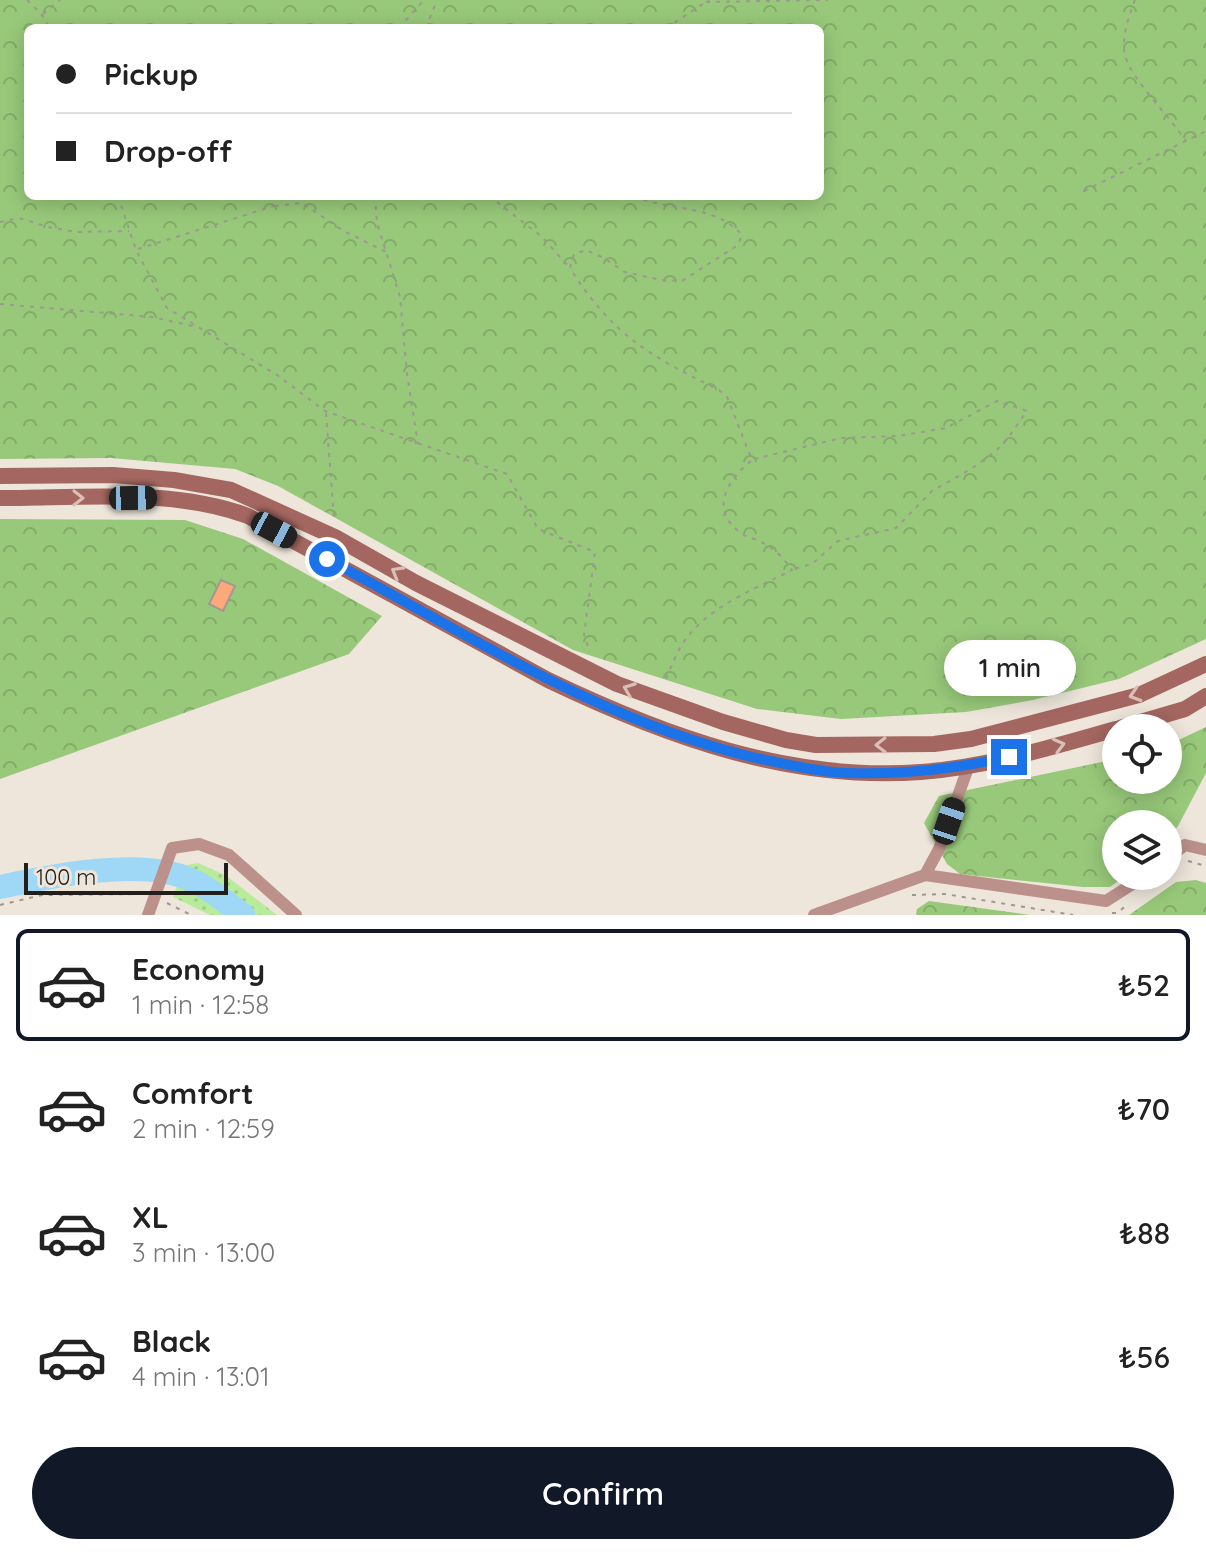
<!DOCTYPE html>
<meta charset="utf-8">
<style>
:root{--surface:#fff;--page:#f6f6f6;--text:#222;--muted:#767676;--line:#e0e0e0;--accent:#111827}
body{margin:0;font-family:Quicksand,sans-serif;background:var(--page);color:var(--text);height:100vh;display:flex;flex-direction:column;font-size:30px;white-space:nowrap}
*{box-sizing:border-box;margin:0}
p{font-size:26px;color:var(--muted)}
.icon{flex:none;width:44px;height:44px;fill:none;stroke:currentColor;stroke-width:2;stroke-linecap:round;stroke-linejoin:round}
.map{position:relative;height:915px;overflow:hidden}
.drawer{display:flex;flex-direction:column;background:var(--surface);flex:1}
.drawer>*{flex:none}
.banner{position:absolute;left:24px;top:24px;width:800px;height:176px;border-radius:12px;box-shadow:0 4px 20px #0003;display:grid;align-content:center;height:176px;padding:0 32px;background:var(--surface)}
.tools{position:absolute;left:1102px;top:714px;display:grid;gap:16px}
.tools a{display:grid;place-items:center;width:80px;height:80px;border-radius:50%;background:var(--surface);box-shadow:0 4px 20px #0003;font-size:40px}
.scale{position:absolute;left:24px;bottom:20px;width:204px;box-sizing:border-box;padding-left:8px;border:4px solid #221f1b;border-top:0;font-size:22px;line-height:28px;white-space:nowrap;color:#221f1b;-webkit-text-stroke:6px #eee6db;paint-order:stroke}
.end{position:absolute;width:36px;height:36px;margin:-18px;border:10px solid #1a73e8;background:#fff;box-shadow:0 0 0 4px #fff}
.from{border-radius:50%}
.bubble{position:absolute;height:56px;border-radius:28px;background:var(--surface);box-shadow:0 4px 20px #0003;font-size:26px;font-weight:600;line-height:56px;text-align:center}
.car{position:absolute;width:24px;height:48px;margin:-24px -12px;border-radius:10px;box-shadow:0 0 6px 2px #0007;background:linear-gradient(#222 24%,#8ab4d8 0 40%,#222 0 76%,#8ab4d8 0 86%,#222 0)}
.banner b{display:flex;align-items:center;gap:28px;height:76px;font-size:30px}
.banner b+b{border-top:2px solid var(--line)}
.banner i{width:20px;height:20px;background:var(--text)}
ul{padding:14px 0 0;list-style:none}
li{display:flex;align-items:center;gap:24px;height:112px;margin:0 16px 12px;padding:0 16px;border:4px solid transparent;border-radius:12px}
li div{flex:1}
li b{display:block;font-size:30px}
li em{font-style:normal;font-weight:600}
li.active{border-color:var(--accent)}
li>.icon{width:72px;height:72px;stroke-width:1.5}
.cta{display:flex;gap:16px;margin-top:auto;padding:16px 32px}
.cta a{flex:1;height:92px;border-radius:48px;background:var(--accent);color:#fff;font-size:32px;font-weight:600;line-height:92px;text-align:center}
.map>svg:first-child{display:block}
</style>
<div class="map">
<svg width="1206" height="915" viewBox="0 0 1206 915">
<defs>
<pattern id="grass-dots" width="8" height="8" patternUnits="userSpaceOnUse" patternTransform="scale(2)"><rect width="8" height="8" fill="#b9eb9c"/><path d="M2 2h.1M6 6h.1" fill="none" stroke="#9fc986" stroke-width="1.8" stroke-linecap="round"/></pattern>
<pattern id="forest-crowns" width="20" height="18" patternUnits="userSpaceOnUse" patternTransform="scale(2)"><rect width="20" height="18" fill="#98c97a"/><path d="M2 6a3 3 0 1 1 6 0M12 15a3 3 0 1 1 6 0" fill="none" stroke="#83ac69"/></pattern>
</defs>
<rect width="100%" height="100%" fill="#eee6db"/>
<!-- grass -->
<g fill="url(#grass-dots)">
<path d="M198,863L225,875L277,915H255L208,882L185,871L187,865Z"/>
<path d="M188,885L236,915H210L173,897L177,886Z"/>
</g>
<!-- forest -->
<g fill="url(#forest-crowns)" fill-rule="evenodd">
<path d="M0,0H1206V639L1119,679L1033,700L966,712L841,719L757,709L573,650L278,486L235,469L111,458L0,459ZM820,28V196H28V28Z"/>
<path d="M0,519L185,520L243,539L382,616L349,654L0,779Z"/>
<path d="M1206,727V773L1178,826L1168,838V824H1116V876H1125L1110,887H1083L960,874L947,864L924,823L939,796L1116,759V780H1168V745Z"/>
<path d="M1196,880L1206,883V915H1129L1176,882Z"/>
<path d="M929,901L1030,915H916L917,909Z"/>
</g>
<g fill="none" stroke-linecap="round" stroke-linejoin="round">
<!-- river -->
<path stroke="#9fd8f6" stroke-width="24" d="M0,887C51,876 143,857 191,880C210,888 226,903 243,915"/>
</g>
<!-- building -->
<path fill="#fda879" stroke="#a49892" stroke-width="2" d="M221,580L235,586L223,611L209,604Z"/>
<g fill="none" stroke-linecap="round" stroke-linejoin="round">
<!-- path -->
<g stroke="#9e9890" stroke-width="2" stroke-dasharray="4 6" stroke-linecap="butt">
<path d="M27,0L42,15L50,28"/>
<path d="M1135,0C1129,16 1121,37 1125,55C1130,78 1171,118 1186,141"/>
<path d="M706,2L828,0"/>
<path d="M43,14L60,0"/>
<path d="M399,28L424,0"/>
<path d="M426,28L437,0"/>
<path d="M666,28L709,0"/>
<path d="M1084,191L1206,131"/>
<path d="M118,196L136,250L167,308L277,375L325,411L507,474L538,529L595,552L584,635L590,652"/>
<path d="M375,196L377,223L400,297L407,374L418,444"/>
<path d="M489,196L541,236L569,267"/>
<path d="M634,196C669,212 714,203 742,235L738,245L682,281L661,280L625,272L604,258L586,250L574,254L570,268C612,335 650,356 719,390L727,397L752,460C728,479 708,510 741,533C746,537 753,538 759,541C773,547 783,557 792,570C753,590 703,608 680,648C674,659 669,672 664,683"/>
<path d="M275,206L302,203L342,230L386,252"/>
<path d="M0,222L19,218L48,227L77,232L129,231"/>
<path d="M138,249L274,206L280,196"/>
<path d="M0,304L152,317L197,327"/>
<path d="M326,413L334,518"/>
<path d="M754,459L841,438L898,436L946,428L997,401L1027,411L1008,438L996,451L971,469L932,491L896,528L838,541L812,564L793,569"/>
<path d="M1188,861L1206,866"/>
<path d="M912,895L945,894L1073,915"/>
<path d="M167,903L191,915"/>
<path d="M0,905L42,895L142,894"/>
<path d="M1112,913H1117L1127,905"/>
</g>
<!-- street -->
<g stroke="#bc918b" stroke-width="12">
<path d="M1168,858L1185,845L1206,850"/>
<path d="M925,875L1106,901L1145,876"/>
<path d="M148,915L172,848L199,844L229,855L296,915"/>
<path d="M814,915L925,875L939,849L969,765"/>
</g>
<!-- secondary -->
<g stroke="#a46660" stroke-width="16">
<path d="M0,476L113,475L174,480L231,490L335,537L416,583L617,684L723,722L786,740L816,745L934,744L971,739L1139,695L1206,664"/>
<path d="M0,498C80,498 172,488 248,516L548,680C665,736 789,782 921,772C987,767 1052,747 1116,729"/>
<path d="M1120,728L1185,709L1206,696"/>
</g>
</g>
<!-- one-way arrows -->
<defs><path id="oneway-chevron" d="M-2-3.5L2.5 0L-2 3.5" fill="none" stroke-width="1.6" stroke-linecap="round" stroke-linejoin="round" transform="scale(2)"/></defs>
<g stroke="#d8c0b6">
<use href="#oneway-chevron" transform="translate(78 498)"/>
<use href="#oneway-chevron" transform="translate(397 572) rotate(-150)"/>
<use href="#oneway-chevron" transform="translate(629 689) rotate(-159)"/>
<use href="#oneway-chevron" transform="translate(1135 695) rotate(163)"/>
<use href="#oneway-chevron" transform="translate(881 745) rotate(179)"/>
<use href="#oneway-chevron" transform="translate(1059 745) rotate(-15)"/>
</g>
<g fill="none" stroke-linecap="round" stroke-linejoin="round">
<!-- route -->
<path stroke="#1a73e8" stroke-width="10" d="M327,559C466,633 601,722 756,758C786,764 816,772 846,773C901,775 955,769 1009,757"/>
</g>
</svg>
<div class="tools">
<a><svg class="icon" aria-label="locate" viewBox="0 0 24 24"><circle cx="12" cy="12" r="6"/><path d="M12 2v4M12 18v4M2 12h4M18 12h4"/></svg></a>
<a><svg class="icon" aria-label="layers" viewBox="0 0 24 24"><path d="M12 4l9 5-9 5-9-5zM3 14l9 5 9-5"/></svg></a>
</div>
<div class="scale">100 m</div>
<i class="end from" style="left:327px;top:559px"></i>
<i class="end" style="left:1009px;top:757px"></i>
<div class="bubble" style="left:944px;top:640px;width:132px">1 min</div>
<i class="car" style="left:133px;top:498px;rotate:89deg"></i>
<i class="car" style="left:274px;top:530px;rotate:118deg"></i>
<i class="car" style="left:949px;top:821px;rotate:19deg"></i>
<div class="banner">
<b><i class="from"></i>Pickup</b>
<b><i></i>Drop-off</b>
</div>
</div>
<section class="drawer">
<ul>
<li class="active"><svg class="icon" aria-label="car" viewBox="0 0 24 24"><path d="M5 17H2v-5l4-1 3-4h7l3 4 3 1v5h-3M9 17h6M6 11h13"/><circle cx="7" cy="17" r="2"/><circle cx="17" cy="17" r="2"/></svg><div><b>Economy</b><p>1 min · 12:58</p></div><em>₺52</em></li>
<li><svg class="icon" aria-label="car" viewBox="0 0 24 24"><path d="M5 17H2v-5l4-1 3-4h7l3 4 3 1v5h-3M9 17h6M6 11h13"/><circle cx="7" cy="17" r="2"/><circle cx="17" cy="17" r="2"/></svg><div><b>Comfort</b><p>2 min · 12:59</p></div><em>₺70</em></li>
<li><svg class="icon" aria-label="car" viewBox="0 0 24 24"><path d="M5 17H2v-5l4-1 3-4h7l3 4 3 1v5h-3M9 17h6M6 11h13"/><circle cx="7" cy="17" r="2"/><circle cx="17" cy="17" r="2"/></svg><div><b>XL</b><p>3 min · 13:00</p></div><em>₺88</em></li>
<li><svg class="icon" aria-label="car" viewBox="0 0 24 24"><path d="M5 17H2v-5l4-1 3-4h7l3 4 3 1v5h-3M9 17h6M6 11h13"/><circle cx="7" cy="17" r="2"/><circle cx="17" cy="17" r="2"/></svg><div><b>Black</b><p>4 min · 13:01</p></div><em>₺56</em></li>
</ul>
<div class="cta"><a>Confirm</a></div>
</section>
